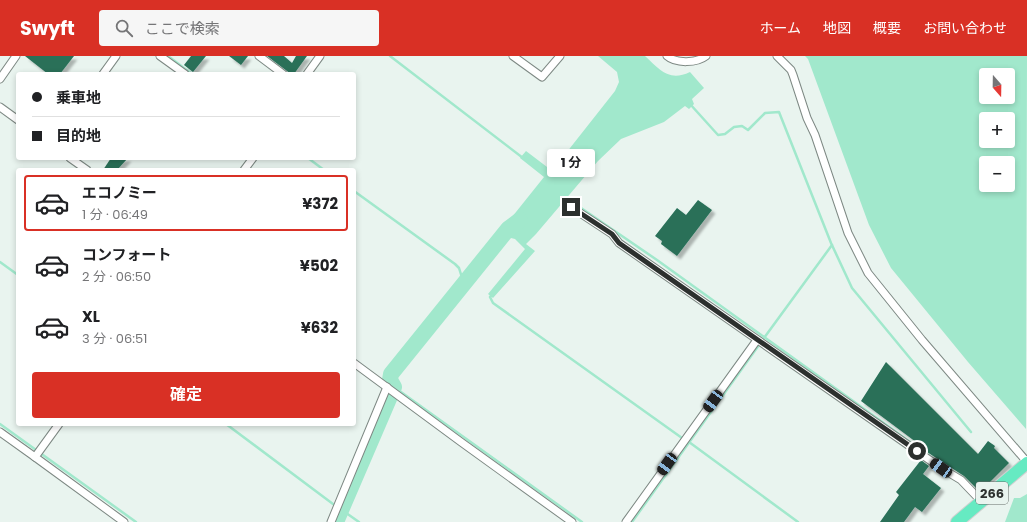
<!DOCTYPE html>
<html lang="ja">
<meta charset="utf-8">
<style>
:root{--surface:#fff;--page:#f6f6f6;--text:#202124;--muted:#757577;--line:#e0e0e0;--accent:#d93025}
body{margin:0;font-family:Poppins,"Noto Sans JP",sans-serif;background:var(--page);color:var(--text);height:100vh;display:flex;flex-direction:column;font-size:15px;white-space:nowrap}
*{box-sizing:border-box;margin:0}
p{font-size:13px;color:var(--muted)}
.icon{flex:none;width:22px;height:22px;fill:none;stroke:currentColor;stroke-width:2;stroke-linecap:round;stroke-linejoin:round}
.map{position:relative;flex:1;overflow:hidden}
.side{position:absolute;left:16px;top:112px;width:340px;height:258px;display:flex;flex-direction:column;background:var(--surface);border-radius:4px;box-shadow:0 2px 6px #0003}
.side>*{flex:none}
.hud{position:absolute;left:16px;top:16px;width:340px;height:88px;border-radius:4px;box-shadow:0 2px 6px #0003;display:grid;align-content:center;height:88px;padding:0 16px;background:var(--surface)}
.needle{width:26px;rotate:160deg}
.fabs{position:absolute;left:979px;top:12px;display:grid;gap:8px}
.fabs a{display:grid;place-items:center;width:36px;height:36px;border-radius:4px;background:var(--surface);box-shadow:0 2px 6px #0003;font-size:20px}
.end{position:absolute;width:18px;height:18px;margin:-9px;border:5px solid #2c302e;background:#fff;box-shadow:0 0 0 2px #fff}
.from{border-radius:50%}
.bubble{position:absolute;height:28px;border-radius:4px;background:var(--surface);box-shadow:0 2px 6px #0003;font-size:13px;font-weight:700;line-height:28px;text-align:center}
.car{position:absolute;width:12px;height:24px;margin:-12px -6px;border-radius:5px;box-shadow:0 0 3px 1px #0007;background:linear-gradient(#222 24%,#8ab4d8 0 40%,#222 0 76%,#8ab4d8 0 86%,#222 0)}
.hud b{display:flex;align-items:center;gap:14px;height:38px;font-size:15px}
.hud b+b{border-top:1px solid var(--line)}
.hud i{width:10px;height:10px;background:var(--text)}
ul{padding:7px 0 0;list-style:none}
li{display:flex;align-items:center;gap:12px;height:56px;margin:0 8px 6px;padding:0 8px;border:2px solid transparent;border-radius:4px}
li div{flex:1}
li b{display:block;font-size:15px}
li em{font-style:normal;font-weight:700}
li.current{border-color:var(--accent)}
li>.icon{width:36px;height:36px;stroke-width:1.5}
.primary-button{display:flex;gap:8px;margin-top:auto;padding:8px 16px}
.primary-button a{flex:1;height:46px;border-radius:4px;background:var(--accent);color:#fff;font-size:16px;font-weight:700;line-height:46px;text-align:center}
header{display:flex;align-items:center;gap:24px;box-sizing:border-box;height:56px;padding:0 20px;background:var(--accent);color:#fff}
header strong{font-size:19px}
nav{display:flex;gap:22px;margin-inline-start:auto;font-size:14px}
.search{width:280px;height:36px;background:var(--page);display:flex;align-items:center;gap:10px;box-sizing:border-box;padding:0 14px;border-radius:4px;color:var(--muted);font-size:15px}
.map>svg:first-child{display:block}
</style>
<header>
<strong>Swyft</strong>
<div class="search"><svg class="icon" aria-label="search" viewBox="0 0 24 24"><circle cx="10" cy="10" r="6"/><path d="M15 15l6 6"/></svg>ここで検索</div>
<nav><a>ホーム</a><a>地図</a><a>概要</a><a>お問い合わせ</a></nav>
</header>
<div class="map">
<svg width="1027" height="466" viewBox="0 0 1027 466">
<defs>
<filter id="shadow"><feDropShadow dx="3.5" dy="3.5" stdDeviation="1" flood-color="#0004"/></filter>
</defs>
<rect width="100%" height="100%" fill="#e9f4ef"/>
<!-- water -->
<g fill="#a1e8cc" fill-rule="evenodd">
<path d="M598,0H645C660,14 669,26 690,16L704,32L692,43L694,48L689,53L685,50L664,66L621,83L598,105L536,178L526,188L535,195L493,242L488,238L525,193L515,183L507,181L500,176L544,121L520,102L526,95L551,114L559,106L615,35L619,26L617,16Z"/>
<path d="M805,0H1027L1026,373L968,306L891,212L869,169L808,3ZM986,19H1008V41H986ZM986,63H1008V85H986ZM986,107H1008V129H986Z"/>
<path d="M1027,438V466H1005L1014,442H1020Z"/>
</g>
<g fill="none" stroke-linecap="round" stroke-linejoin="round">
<!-- stream -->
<g stroke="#a1e8cc" stroke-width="2.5">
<path d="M168,0L192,18"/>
<path d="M390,0L523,102"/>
<path d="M690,48L718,79L725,78L734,71L742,70L748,74L765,57L779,56L831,187L852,232L971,376"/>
<path d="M308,102L324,114"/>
<path d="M354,135L455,208L459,212L464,228"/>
<path d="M565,141L657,204L931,401"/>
<path d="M0,206L18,219"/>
<path d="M492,239L490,241L493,247L682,382L689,386L798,466"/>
<path d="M764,282L832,189"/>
<path d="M394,331L582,466"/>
<path d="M0,368L136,466"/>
<path d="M226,368L333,448"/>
<path d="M339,452L359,466"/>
<path d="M632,466L759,289"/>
</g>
<!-- river -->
<path stroke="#a1e8cc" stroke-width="16" d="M336,466L394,331L390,324L391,318L508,173L520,164"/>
</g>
<!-- building -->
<g fill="#297059" filter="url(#shadow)">
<path d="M25,0H74L60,18H48Z"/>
<path d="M191,0H206L193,16L184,9Z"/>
<path d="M229,0H248L241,9Z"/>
<path d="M267,0H284L292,7L296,0H307L294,18H291Z"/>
<path d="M111,102H128L117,114H103Z"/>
<path d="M698,144L712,154L677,200L661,188L662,185L655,180L677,152L686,159Z"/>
<path d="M886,306L978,398L988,385L995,390L994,392L1009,407L980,436L964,420L927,396L928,395L861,345Z"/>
<path d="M921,404L929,410L923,418L941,432L922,456L915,451L904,466H880L899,439L896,436Z"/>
</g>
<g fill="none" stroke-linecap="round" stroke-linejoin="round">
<defs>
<g id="minor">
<path d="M160,0L185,18"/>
<path d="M259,0L283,18"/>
<path d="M513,0L542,21L560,0"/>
<path d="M667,0C676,8 697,7 706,0"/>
<path d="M777,0L791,14L793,19L807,62L815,79L848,177L868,217L922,284L1027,406"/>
<path d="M103,18L116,0"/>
<path d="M307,18L320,0"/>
<path d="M0,23L16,0"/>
<path d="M0,51L18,64"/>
<path d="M70,102L87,114"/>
<path d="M244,114L253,102"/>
<path d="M571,151L612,178L619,187L941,412L961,424L982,446"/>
<path d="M354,307L461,386L572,466"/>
<path d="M59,368L35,401L124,466"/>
<path d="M0,376L35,401"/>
<path d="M331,466L387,331"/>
<path d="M626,466L757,284"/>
</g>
<path id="trunk" d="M957,466L1027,407"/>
</defs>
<!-- minor casing -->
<use href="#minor" stroke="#7d8883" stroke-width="9"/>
<!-- trunk casing -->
<use href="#trunk" stroke="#d1d1d1" stroke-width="14"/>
<!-- minor -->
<use href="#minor" stroke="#fff" stroke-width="7"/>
<!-- trunk -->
<use href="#trunk" stroke="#66eac2" stroke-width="12"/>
</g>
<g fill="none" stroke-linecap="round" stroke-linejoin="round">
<!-- route -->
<path stroke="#2c302e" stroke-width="5" d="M571,151L612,178L619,187L917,395"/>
</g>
<g text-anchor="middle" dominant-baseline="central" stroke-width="4" stroke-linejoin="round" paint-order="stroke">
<!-- shield labels -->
<rect fill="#e9f4ef" stroke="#656b68" stroke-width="1" x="976" y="426" width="32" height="22" rx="3"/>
<g font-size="13" font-weight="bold" fill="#2c302e">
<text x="992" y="437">266</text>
</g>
</g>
</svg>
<div class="fabs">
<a><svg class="needle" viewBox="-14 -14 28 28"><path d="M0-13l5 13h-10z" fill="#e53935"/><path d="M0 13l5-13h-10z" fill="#757577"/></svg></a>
<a>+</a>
<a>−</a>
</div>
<i class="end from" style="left:917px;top:395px"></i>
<i class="end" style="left:571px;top:151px"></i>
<div class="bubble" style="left:547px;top:93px;width:48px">1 分</div>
<i class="car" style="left:713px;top:345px;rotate:216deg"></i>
<i class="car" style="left:667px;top:408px;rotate:216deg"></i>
<i class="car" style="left:941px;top:412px;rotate:305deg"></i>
<div class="hud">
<b><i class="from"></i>乗車地</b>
<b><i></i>目的地</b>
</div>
<section class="side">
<ul>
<li class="current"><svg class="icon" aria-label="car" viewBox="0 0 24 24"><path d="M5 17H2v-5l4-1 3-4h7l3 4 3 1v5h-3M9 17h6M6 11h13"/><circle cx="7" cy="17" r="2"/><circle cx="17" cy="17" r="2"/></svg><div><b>エコノミー</b><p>1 分 · 06:49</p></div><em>¥372</em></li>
<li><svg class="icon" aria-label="car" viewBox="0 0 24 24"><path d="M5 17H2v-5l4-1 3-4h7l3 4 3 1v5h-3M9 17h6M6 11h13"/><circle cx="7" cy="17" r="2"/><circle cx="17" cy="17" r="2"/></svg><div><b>コンフォート</b><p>2 分 · 06:50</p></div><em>¥502</em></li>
<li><svg class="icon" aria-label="car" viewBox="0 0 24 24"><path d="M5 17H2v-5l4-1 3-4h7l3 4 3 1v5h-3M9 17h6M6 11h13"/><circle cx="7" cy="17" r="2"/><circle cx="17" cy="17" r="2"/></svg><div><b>XL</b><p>3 分 · 06:51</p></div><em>¥632</em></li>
</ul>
<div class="primary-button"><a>確定</a></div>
</section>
</div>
